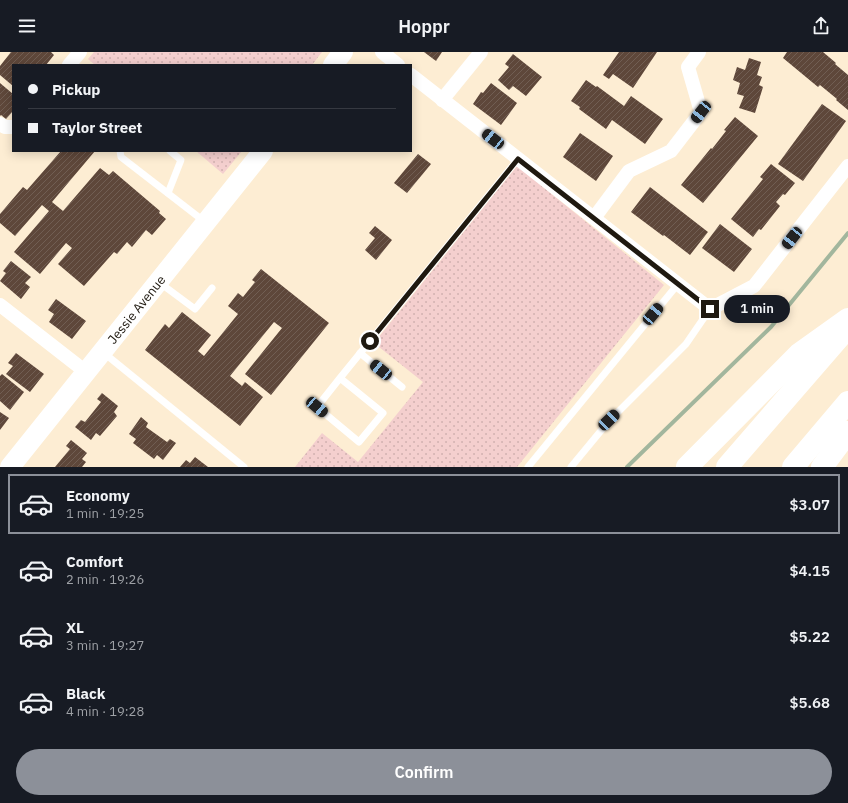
<!DOCTYPE html>
<meta charset="utf-8">
<style>
:root{--surface:#171b24;--page:#242831;--text:#f1f3f6;--muted:#9ea1a6;--line:#363941;--accent:#8c9099}
body{margin:0;font-family:"IBM Plex Sans",sans-serif;background:var(--page);color:var(--text);height:100vh;display:flex;flex-direction:column;font-size:15px;white-space:nowrap}
*{box-sizing:border-box;margin:0}
p{font-size:13px;color:var(--muted)}
.icon{flex:none;width:22px;height:22px;fill:none;stroke:currentColor;stroke-width:2;stroke-linecap:round;stroke-linejoin:round}
.map{position:relative;height:415px;overflow:hidden}
.panel{display:flex;flex-direction:column;background:var(--surface);flex:1}
.panel>*{flex:none}
.banner{position:absolute;left:12px;top:12px;width:400px;height:88px;border-radius:0px;box-shadow:0 2px 10px #0003;display:grid;align-content:center;height:88px;padding:0 16px;background:var(--surface)}
.end{position:absolute;width:18px;height:18px;margin:-9px;border:5px solid #1f1910;background:#fff;box-shadow:0 0 0 2px #fff}
.from{border-radius:50%}
.bubble{position:absolute;height:28px;border-radius:14px;background:var(--surface);box-shadow:0 2px 10px #0003;font-size:13px;font-weight:600;line-height:28px;text-align:center}
.car{position:absolute;width:12px;height:24px;margin:-12px -6px;border-radius:5px;box-shadow:0 0 3px 1px #0007;background:linear-gradient(#222 24%,#8ab4d8 0 40%,#222 0 76%,#8ab4d8 0 86%,#222 0)}
.banner b{display:flex;align-items:center;gap:14px;height:38px;font-size:15px}
.banner b+b{border-top:1px solid var(--line)}
.banner i{width:10px;height:10px;background:var(--text)}
ul{padding:7px 0 0;list-style:none}
li{display:flex;align-items:center;gap:12px;height:60px;margin:0 8px 6px;padding:0 8px;border:2px solid transparent;border-radius:0px}
li div{flex:1}
li b{display:block;font-size:15px}
li em{font-style:normal;font-weight:600}
li.active{border-color:var(--accent)}
li>.icon{width:36px;height:36px;stroke-width:1.5}
.cta{display:flex;gap:8px;margin-top:auto;padding:8px 16px}
.cta a{flex:1;height:46px;border-radius:24px;background:var(--accent);color:#fff;font-size:16px;font-weight:600;line-height:46px;text-align:center}
header{display:flex;justify-content:space-between;align-items:center;height:52px;padding:0 16px;background:var(--surface);font-size:18px;font-weight:600}
.map>svg:first-child{display:block}
</style>
<header><svg class="icon" aria-label="menu" viewBox="0 0 24 24"><path d="M4 6h16M4 12h16M4 18h16"/></svg>Hoppr<svg class="icon" aria-label="share" viewBox="0 0 24 24"><path d="M12 15V3M7 8l5-5 5 5M5 13v7h14v-7"/></svg></header>
<div class="map">
<svg width="848" height="415" viewBox="0 0 848 415">
<defs>
<pattern id="grass-dots" width="8" height="8" patternUnits="userSpaceOnUse"><rect width="8" height="8" fill="#f4cfce"/><path d="M2 2h.1M6 6h.1" fill="none" stroke="#d1b1b0" stroke-width="1.8" stroke-linecap="round"/></pattern>
<pattern id="building-hatch" width="6" height="6" patternUnits="userSpaceOnUse"><rect width="6" height="6" fill="#5e473a"/><path d="M-1 1l2-2M0 6l6-6M5 7l2-2" fill="none" stroke="#715e53"/></pattern>
</defs>
<rect width="100%" height="100%" fill="#fdedd3"/>
<!-- grass -->
<g fill="url(#grass-dots)">
<path d="M94,0H322L312,13H95L88,7Z"/>
<path d="M196,99H242L223,122Z"/>
<path d="M517,114L664,233L517,415H295L322,381L358,410L423,330L374,291Z"/>
</g>
<g fill="none" stroke-linecap="round" stroke-linejoin="round">
<!-- stream -->
<path stroke="#a2b69d" stroke-width="4" d="M627,415L771,275L848,181"/>
</g>
<!-- building -->
<g fill="url(#building-hatch)">
<path d="M11,0H51L54,3L46,13H13V34L0,23V14Z"/>
<path d="M424,0H442L436,9Z"/>
<path d="M619,0H657L633,36L613,22L609,27L603,23Z"/>
<path d="M787,0H823L836,11L835,12L848,23V58L836,48L837,47L820,33L818,35L783,6Z"/>
<path d="M513,2L542,25L526,44L513,34L509,38L498,28L509,15L505,12Z"/>
<path d="M749,6L761,10L757,23L762,25L759,33L763,35L755,61L739,56L744,44L737,42L740,31L733,28L737,15L745,18Z"/>
<path d="M586,28L596,35L597,34L624,54L631,44L663,67L645,92L612,68L606,77L579,57L580,55L571,49Z"/>
<path d="M0,31L13,42V59L6,67L1,63L0,64Z"/>
<path d="M491,31L517,51L501,73L473,52L481,40L483,41Z"/>
<path d="M822,52L846,69L803,129L778,112Z"/>
<path d="M735,65L758,84L703,151L681,133L711,96L712,97L726,79L724,78Z"/>
<path d="M580,81L613,104L596,129L563,105Z"/>
<path d="M61,99H95L52,150L63,159L100,116L109,123L113,119L160,159L159,161L166,167L152,183L146,178L132,195L127,190L117,202L114,200L84,234L58,212L72,196L66,191L40,222L14,200L49,159L42,153L15,184L0,171V162L23,135L27,138Z"/>
<path d="M418,102L431,112L407,141L394,131Z"/>
<path d="M771,112L795,131L785,143L783,142L776,150L780,154L761,178L759,177L753,185L731,167L763,127L760,125Z"/>
<path d="M650,135L708,180L690,203L664,183L663,184L631,160Z"/>
<path d="M720,172L752,197L734,220L702,196Z"/>
<path d="M375,174L392,188L376,208L365,198L375,186L369,181Z"/>
<path d="M11,209L31,225L25,231L30,235L21,247L0,229L6,221L3,219Z"/>
<path d="M261,217L329,271L271,343L245,322L282,276L274,270L230,324L242,334L245,330L263,345L240,374L145,298L165,272L169,276L182,260L211,283L198,299L204,304L238,262L228,254L238,241L243,245L255,230L252,228Z"/>
<path d="M56,247L86,269L72,287L49,270L54,262L48,258Z"/>
<path d="M16,301L44,322L30,340L6,322L13,314L8,311Z"/>
<path d="M2,322L24,340L10,358L0,349V324Z"/>
<path d="M102,341L118,354L114,360L117,364L100,384L96,381L91,388L75,375L81,368L85,370L101,350L97,347Z"/>
<path d="M0,360L9,366L0,378Z"/>
<path d="M141,365L148,371L146,375L167,390L170,387L176,391L163,408L157,403L154,407L133,391L136,387L129,382Z"/>
<path d="M71,388L87,401L82,407L86,410L82,415H55L70,397L66,394Z"/>
<path d="M195,405L208,415H180L186,408L190,411Z"/>
</g>
<g fill="none" stroke-linecap="round" stroke-linejoin="round">
<!-- lane -->
<g stroke="#fff" stroke-width="7">
<path d="M120,99L121,105L205,170"/>
<path d="M168,141L181,108L170,99"/>
<path d="M160,231L195,257L212,236"/>
<path d="M104,301L244,415"/>
<path d="M360,301L402,335"/>
<path d="M340,326L383,361L359,390L317,355L340,326L518,107"/>
<path d="M528,415L678,232"/>
<path d="M571,415L609,369L686,292L710,257"/>
</g>
<!-- street -->
<g stroke="#fff" stroke-width="14">
<path d="M382,0L398,13"/>
<path d="M69,13L80,0"/>
<path d="M411,23L710,257L754,234L848,114"/>
<path d="M442,48L481,0"/>
<path d="M0,72L5,75H13"/>
<path d="M594,166L629,119L671,99L701,60L688,15L699,0"/>
<path d="M0,253L86,320"/>
</g>
<!-- secondary -->
<g stroke="#fff" stroke-width="20">
<path d="M333,13L343,0"/>
<path id="s1" d="M10,415L263,99"/>
</g>
<!-- highway -->
<g stroke="#fff" stroke-width="22">
<path d="M687,415L799,302L848,267"/>
<path d="M727,415L842,282"/>
<path d="M793,415L848,350"/>
<path d="M822,415L848,380"/>
</g>
</g>
<g fill="none" stroke-linecap="round" stroke-linejoin="round">
<!-- route -->
<path stroke="#1f1910" stroke-width="5" d="M370,289L518,107L710,257"/>
</g>
<g text-anchor="middle" dominant-baseline="central" stroke-width="4" stroke-linejoin="round" paint-order="stroke">
<!-- street labels -->
<g font-size="13" fill="#1f1910" stroke="#fdedd3">
<text stroke="none"><textPath href="#s1" startOffset="202">Jessie Avenue</textPath></text>
</g>
</g>
</svg>
<i class="end from" style="left:370px;top:289px"></i>
<i class="end" style="left:710px;top:257px"></i>
<div class="bubble" style="left:724px;top:243px;width:66px">1 min</div>
<i class="car" style="left:701px;top:60px;rotate:218deg"></i>
<i class="car" style="left:493px;top:87px;rotate:308deg"></i>
<i class="car" style="left:792px;top:186px;rotate:218deg"></i>
<i class="car" style="left:653px;top:262px;rotate:40deg"></i>
<i class="car" style="left:381px;top:318px;rotate:309deg"></i>
<i class="car" style="left:317px;top:355px;rotate:130deg"></i>
<i class="car" style="left:609px;top:368px;rotate:46deg"></i>
<div class="banner">
<b><i class="from"></i>Pickup</b>
<b><i></i>Taylor Street</b>
</div>
</div>
<section class="panel">
<ul>
<li class="active"><svg class="icon" aria-label="car" viewBox="0 0 24 24"><path d="M5 17H2v-5l4-1 3-4h7l3 4 3 1v5h-3M9 17h6M6 11h13"/><circle cx="7" cy="17" r="2"/><circle cx="17" cy="17" r="2"/></svg><div><b>Economy</b><p>1 min · 19:25</p></div><em>$3.07</em></li>
<li><svg class="icon" aria-label="car" viewBox="0 0 24 24"><path d="M5 17H2v-5l4-1 3-4h7l3 4 3 1v5h-3M9 17h6M6 11h13"/><circle cx="7" cy="17" r="2"/><circle cx="17" cy="17" r="2"/></svg><div><b>Comfort</b><p>2 min · 19:26</p></div><em>$4.15</em></li>
<li><svg class="icon" aria-label="car" viewBox="0 0 24 24"><path d="M5 17H2v-5l4-1 3-4h7l3 4 3 1v5h-3M9 17h6M6 11h13"/><circle cx="7" cy="17" r="2"/><circle cx="17" cy="17" r="2"/></svg><div><b>XL</b><p>3 min · 19:27</p></div><em>$5.22</em></li>
<li><svg class="icon" aria-label="car" viewBox="0 0 24 24"><path d="M5 17H2v-5l4-1 3-4h7l3 4 3 1v5h-3M9 17h6M6 11h13"/><circle cx="7" cy="17" r="2"/><circle cx="17" cy="17" r="2"/></svg><div><b>Black</b><p>4 min · 19:28</p></div><em>$5.68</em></li>
</ul>
<div class="cta"><a>Confirm</a></div>
</section>
